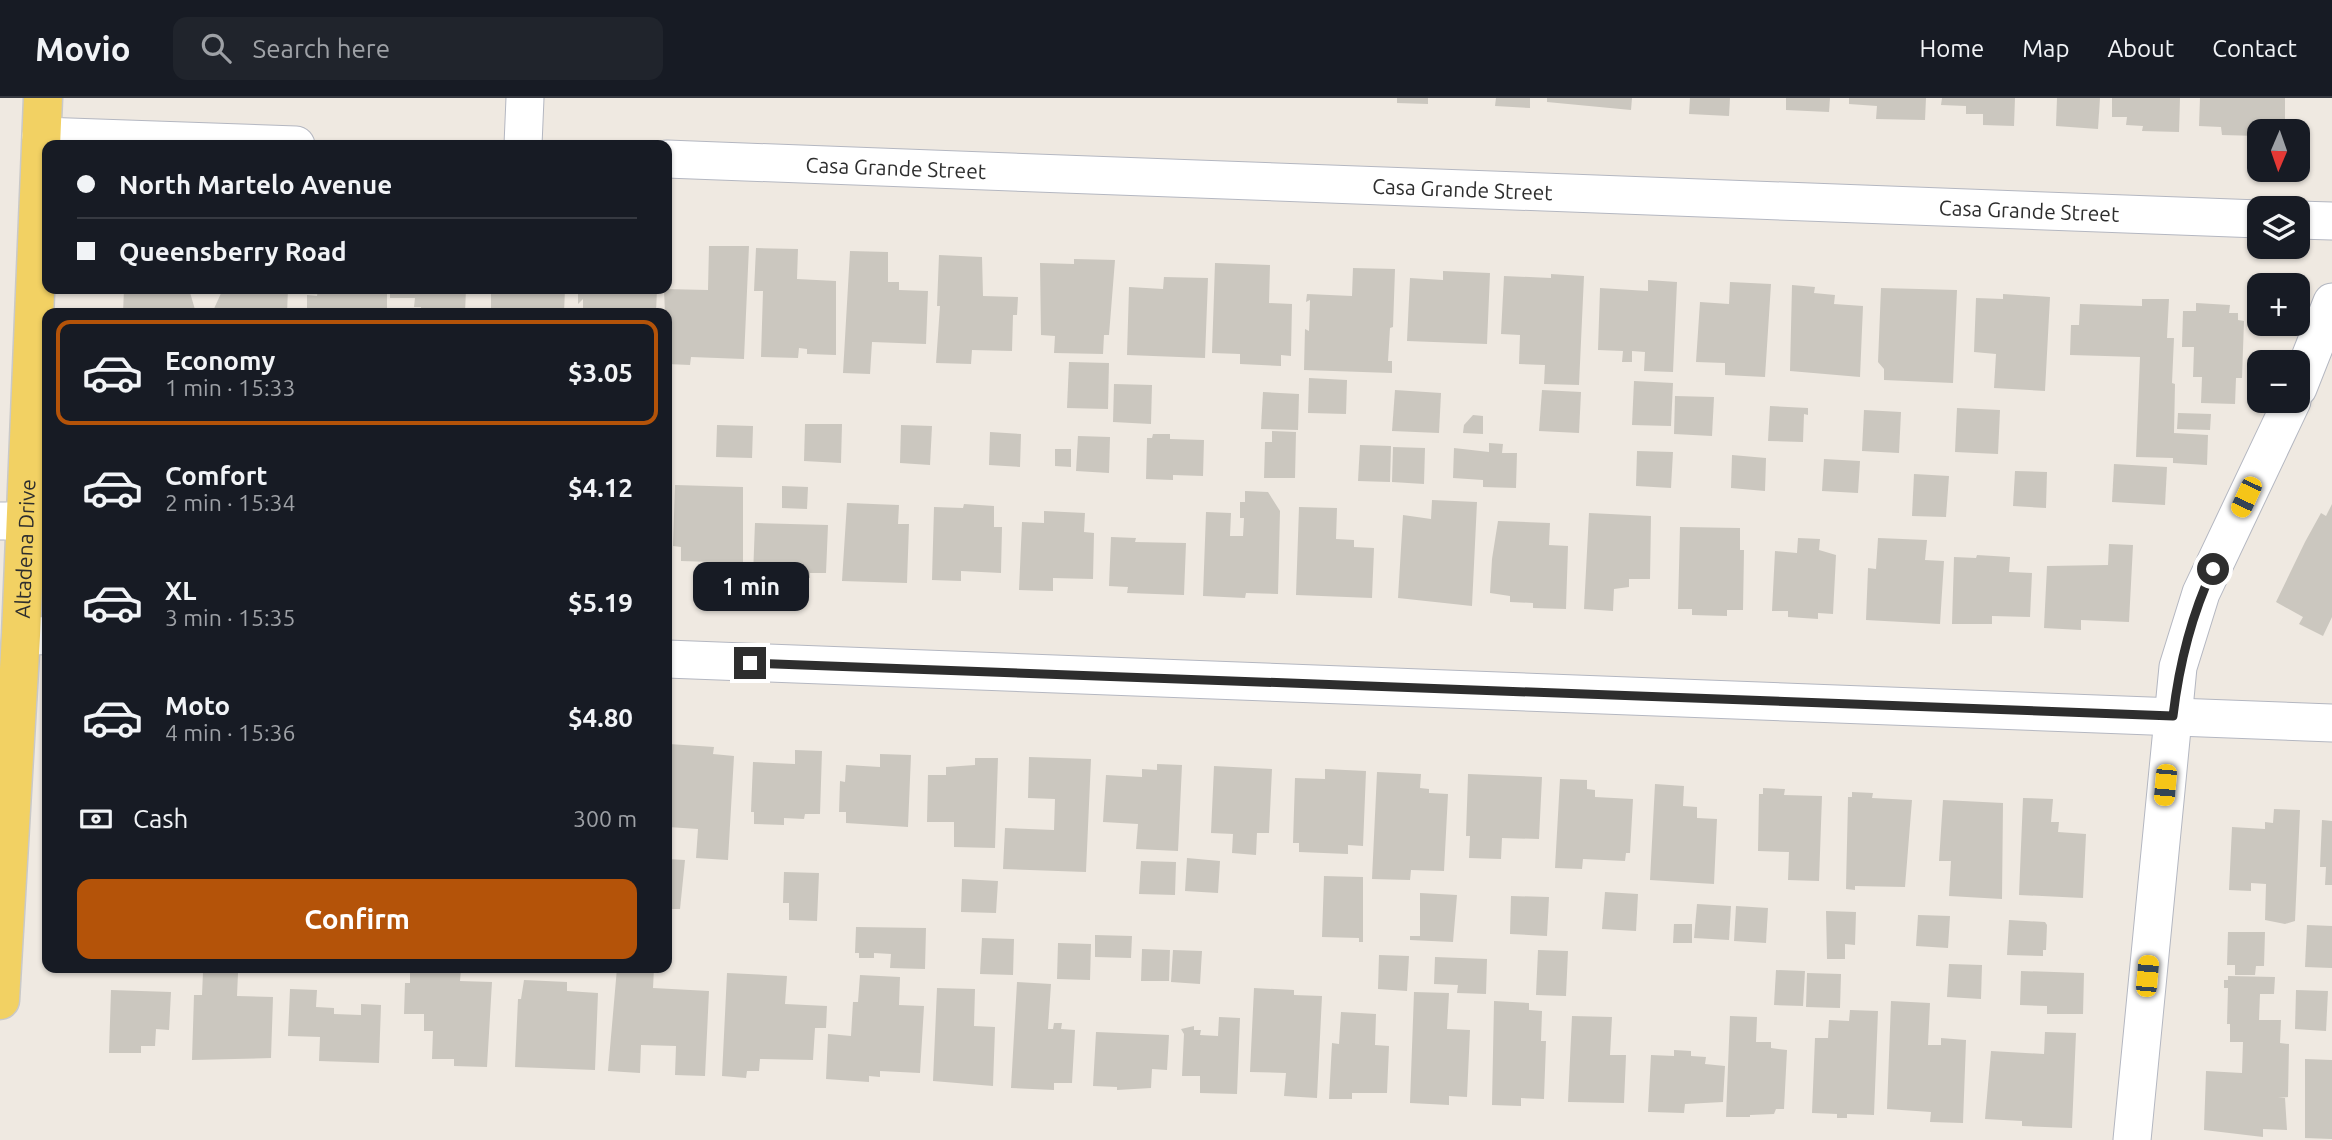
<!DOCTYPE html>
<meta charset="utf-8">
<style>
:root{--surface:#171b24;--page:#20242c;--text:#f1f3f6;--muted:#9ea1a6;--line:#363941;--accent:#b45309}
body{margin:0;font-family:Ubuntu,sans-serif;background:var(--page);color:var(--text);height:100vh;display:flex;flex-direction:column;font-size:26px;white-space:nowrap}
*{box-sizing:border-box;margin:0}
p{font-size:23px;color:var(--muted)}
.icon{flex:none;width:38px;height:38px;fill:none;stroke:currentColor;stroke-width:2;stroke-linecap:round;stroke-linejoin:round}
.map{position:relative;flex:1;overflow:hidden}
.panel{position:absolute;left:42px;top:210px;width:630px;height:665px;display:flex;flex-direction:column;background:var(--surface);border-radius:14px;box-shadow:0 2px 5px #0004}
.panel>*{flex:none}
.banner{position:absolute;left:42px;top:42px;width:630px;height:154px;border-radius:14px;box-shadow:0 2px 5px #0004;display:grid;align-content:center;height:154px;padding:0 35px;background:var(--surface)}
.needle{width:46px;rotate:182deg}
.controls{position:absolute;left:2247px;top:21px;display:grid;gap:14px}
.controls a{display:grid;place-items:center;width:63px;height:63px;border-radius:14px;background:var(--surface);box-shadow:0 2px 5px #0004;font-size:35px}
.end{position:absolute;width:32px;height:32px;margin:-16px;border:9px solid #2e2e2e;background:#fff;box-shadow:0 0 0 4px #fff}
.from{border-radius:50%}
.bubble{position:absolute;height:49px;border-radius:14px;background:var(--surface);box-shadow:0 2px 5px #0004;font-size:23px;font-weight:600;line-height:49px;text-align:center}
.car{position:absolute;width:21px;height:42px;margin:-21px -10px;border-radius:9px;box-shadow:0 0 5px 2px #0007;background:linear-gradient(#f5c518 24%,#345 0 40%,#f5c518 0 76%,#345 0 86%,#f5c518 0)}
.banner b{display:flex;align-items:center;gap:24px;height:66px;font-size:26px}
.banner b+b{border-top:2px solid var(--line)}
.banner i{width:18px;height:18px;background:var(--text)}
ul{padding:12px 0 0;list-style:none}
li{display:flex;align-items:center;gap:21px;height:105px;margin:0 14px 10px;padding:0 21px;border:4px solid transparent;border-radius:14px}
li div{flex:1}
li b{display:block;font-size:26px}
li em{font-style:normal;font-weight:600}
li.on{border-color:var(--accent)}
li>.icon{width:63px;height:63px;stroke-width:1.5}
.pay{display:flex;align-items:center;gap:18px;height:77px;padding:0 35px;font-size:26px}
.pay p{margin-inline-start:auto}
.action{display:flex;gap:14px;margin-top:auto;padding:14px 35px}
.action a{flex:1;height:80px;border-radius:14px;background:var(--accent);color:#fff;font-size:28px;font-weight:600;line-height:80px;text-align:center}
header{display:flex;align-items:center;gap:42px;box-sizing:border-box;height:98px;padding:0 35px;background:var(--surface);border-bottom:2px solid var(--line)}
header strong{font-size:33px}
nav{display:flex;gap:38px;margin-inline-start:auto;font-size:24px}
.search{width:490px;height:63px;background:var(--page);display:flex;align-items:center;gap:18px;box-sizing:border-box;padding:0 24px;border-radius:14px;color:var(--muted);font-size:26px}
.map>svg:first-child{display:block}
</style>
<header>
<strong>Movio</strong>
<div class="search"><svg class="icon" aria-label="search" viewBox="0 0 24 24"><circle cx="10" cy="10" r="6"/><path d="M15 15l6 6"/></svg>Search here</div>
<nav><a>Home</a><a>Map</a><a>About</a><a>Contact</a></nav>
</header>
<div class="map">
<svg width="2332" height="1042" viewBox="0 0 2332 1042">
<rect width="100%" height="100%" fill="#efe9e1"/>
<!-- building -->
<g fill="#cbc7bf">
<path d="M1397,0H1428V6L1397,5Z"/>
<path d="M1496,0H1530V10L1495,8Z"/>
<path d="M1547,0H1632L1631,12L1547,4Z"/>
<path d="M1690,0H1730L1729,18L1689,16Z"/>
<path d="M1786,0H1830L1829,14L1786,12Z"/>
<path d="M1849,0H1926L1925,22L1876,21L1877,8L1849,6Z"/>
<path d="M1942,0H2015L2014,28L1983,27V16H1966V8L1941,7Z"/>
<path d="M2057,0H2100L2098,31L2056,28Z"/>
<path d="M2112,0H2180L2179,34L2142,33L2143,28L2126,27L2127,19H2112Z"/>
<path d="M2200,0H2285V33H2259V38L2222,37L2221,29L2199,28Z"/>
<path d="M709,148H749L744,261L691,259L690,267L667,266L664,191L708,192Z"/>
<path d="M756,150L798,151L797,181L836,183V257L807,256V251L799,250L798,260L761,259L763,193H754Z"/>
<path d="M850,153L888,154V184H899V192L928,193L926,246L872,244L870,276L843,275Z"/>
<path d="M939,157L982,159L983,198L1018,199L1017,217H1013L1012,253L972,252L971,266L936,265L940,208H937Z"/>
<path d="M1074,161L1115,162L1109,237H1104L1103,256L1054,255L1055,238L1041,237L1040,165L1074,166Z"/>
<path d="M1215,165L1270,167L1269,205L1292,206L1291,258L1281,257V268L1240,266V256L1212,255Z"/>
<path d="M1353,170L1395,171L1393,229L1390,230L1388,263H1392V275L1304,272L1305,231L1309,233L1310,202L1306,204L1307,196L1352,198Z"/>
<path d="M1443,173L1490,175L1487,246L1407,243L1410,180L1443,182Z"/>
<path d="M1551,176L1584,178L1579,287L1544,286L1545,267L1519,266L1520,237L1501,236L1504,178L1551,180Z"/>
<path d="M1164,179L1208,180L1205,260L1127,257L1129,189L1163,191Z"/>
<path d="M1648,182L1677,184L1673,274L1644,273L1645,254L1632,253V264H1622L1623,253L1598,252L1600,190L1648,193Z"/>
<path d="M1730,184L1771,186L1765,279L1725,277V265L1696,264L1700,204L1729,206Z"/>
<path d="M1792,187L1815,189L1814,195L1835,197L1834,206L1863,208L1860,279L1790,273Z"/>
<path d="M1881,190L1957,192L1953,285L1884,282V271L1878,264Z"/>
<path d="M124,191H189L196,215H123Z"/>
<path d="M223,191H288L287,215H212Z"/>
<path d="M318,191H387V215H307V197L317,198Z"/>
<path d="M390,191H466L465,215H421V209H414L415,200H390Z"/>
<path d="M489,191H565L564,215H491V194Z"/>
<path d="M578,191H657L656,215H583V201L578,206Z"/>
<path d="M2003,196L2050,199L2045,293L1994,290L1996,256L1974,254L1976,200L2003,201Z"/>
<path d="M2142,201H2169L2167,240H2174L2172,285L2175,286L2174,335L2208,337L2207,367L2173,365V360L2136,359L2140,259L2070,257L2071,227H2079L2080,206L2142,208Z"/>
<path d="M2196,205L2230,207L2229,215H2238V222L2244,223L2242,280H2236L2235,306L2201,305L2202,279H2193L2194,249H2182L2183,213H2196Z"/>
<path d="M1069,264L1109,265L1108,311L1067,310Z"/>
<path d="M1309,280L1347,282L1346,316L1308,315Z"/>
<path d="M1634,283L1673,285L1671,328L1632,327Z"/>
<path d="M1114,286L1152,287L1151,326L1113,324Z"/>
<path d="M1395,292L1441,295L1439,335L1392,333Z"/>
<path d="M1542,292L1581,294L1579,335L1539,333Z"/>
<path d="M1263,294L1299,296L1298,332L1261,331Z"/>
<path d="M1675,298L1714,299L1712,338L1674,336Z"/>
<path d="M1770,308L1808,310V317L1804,316L1803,344L1768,343Z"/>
<path d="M1957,310L2000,312L1998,356L1955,354Z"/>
<path d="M1864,312L1901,314L1899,355L1862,353Z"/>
<path d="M2178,315L2211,316L2210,332L2177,331Z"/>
<path d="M1473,317L1483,318V336L1463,335L1464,327Z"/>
<path d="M805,326H842L841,365L804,363Z"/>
<path d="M717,327L753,328L752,360L716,359Z"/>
<path d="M901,327L932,328L930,367L900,365Z"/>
<path d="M1272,333L1296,334L1295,380H1264L1265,344H1272Z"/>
<path d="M990,334L1021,336L1020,369L989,367Z"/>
<path d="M1153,336H1170V341L1204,342L1203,378L1173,377V382L1146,381L1147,340H1152Z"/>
<path d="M1078,338L1110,339L1109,375L1076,373Z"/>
<path d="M1489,345L1503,346L1502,355H1517L1516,390L1483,389V382L1453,380L1454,350L1489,354Z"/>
<path d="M1360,347L1391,348L1390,384L1358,383Z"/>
<path d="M1393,349L1425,350L1424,386L1392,384Z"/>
<path d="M1055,351H1071V369L1055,368Z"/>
<path d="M1637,353L1673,354L1671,390L1636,388Z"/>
<path d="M1732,357L1766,360L1765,393L1731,390Z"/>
<path d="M1824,361L1860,363L1858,395L1822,393Z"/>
<path d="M2114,366L2167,369L2165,407L2112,404Z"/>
<path d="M2015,373L2047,374L2046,410L2013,408Z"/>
<path d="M1914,376L1949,378L1946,419L1912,418Z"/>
<path d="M675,387L743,389V480L719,479V468H712V464L681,463V449L673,448Z"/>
<path d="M782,388L808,389L807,411L782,410Z"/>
<path d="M1245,393L1268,394L1280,413L1278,496L1246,495L1245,500L1203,498L1206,414L1231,415L1230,438H1243L1244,420H1240V404H1245Z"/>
<path d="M1432,402L1477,404L1472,508L1398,500L1403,417L1431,421Z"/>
<path d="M847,405L899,407L898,426H909L907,485L842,483Z"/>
<path d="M964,406L994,408V429H1002L1001,475L961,473V483L932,482L934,409L963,410Z"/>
<path d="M2332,406V519L2323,538L2299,526L2303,519L2276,504L2305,444L2321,415L2326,418Z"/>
<path d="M1299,409L1337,410L1336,441L1354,442V449L1374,450L1372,500L1296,497Z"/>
<path d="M1044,413L1085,415L1084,434L1094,435L1093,481L1053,480V493L1019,492L1022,424L1044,425Z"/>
<path d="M1589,415L1651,418L1650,481H1629V489L1614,491L1613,513L1584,511Z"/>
<path d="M1498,423L1550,425L1549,447L1568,448L1566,511L1533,510V505L1510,504V498L1490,495L1492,461Z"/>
<path d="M755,425L828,427L826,475H810V480L753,478Z"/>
<path d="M1680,429L1740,430V452H1744L1743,512H1727V518L1692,517V511H1678Z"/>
<path d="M1111,439L1136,440L1135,444L1186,445L1184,497L1127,495L1128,489L1109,488Z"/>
<path d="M1798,440L1820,441L1819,452L1836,457L1833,516L1818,515V521L1788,519V513H1772L1775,453L1797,455Z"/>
<path d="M1878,440L1927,442L1925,462L1944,463L1940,526L1866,522L1868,470L1876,471Z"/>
<path d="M2109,446L2133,447L2129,524L2081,522V532L2044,530L2047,468L2108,467Z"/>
<path d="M1977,457L2010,459L2009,474L2032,475L2030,519L1992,518V526H1952L1954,459L1976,460Z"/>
<path d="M669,646L714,649L713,656L734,658L728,762L696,760L698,731L668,729Z"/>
<path d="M795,652L822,653L820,716H805L804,721L784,720V727L754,726V714H751L753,664L795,666Z"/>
<path d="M880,656L911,657L908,729L846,725V714H839L840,683L845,684L846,667L880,669Z"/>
<path d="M1029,659L1091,661L1086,774L1003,771L1005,730L1054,732L1055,701L1028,700Z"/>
<path d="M975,660H998L995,750L954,749V724H927L928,677H946V669L975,667Z"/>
<path d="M1157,666L1182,667L1178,753L1136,751L1138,726L1103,724L1106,677L1142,679V671L1157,672Z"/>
<path d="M1214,668L1272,671L1269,735H1257L1256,757L1232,755L1233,736L1211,735Z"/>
<path d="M1325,671L1366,673L1363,748L1348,747V756L1299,754V745H1293L1295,680L1325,681Z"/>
<path d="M1377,674L1421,676L1420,690L1429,691V695L1448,696L1444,773L1411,772L1410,782L1372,781Z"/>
<path d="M1468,676L1542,679L1539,741L1502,740L1501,761L1469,760L1470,738H1466Z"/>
<path d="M1560,681L1587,682V691L1595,692V699L1633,701L1630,755H1626L1625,763L1583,761L1582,771L1555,770Z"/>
<path d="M1655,686L1684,688L1683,708L1697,709V720L1717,721L1714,786L1650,782Z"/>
<path d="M1763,690L1785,691L1784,697L1822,698L1819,783L1788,782L1789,754L1758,753L1759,696H1763Z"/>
<path d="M1852,694L1873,695L1872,700L1912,702L1905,789L1855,788V792L1846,791L1848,699H1852Z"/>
<path d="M2023,700L2053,701L2051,724H2059L2058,734L2086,736L2083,800L2019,797Z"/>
<path d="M1943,702L2003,705L2002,801L1949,798L1951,763H1939Z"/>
<path d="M2274,711L2300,712L2295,823L2285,826L2265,822L2266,786L2251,785V793L2229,792L2232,729L2265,731V724L2273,725Z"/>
<path d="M2322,722L2332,723V787H2325L2326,769H2320Z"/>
<path d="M1187,760L1220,763L1218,795L1185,793Z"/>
<path d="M667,761L685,762L680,811H667Z"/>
<path d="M1141,763L1176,764L1175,797L1139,796Z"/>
<path d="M784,774L819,775L817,823L789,822V805H783Z"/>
<path d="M1324,778L1363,779V844H1359V840L1322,839Z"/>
<path d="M962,781L998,783L996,815L961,814Z"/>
<path d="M1605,794L1638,796L1636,833L1602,831Z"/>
<path d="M1420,795L1457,797L1453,844L1410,842V838H1420Z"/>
<path d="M1511,798L1549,799L1547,838L1510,836Z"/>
<path d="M1697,806L1731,808L1729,842L1694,840Z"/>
<path d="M1736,808L1768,810L1766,845L1734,843Z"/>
<path d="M1826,813L1856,814L1855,847L1845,846V861H1827Z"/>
<path d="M1918,817L1950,818L1948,850L1916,848Z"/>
<path d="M2009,822L2045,824L2047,827L2046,852H2043V858L2007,857Z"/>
<path d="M1674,826H1692V845H1673Z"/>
<path d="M2307,827L2332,828V870L2305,869Z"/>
<path d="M856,829L926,830L925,871L890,870L891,856L874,855V860H859V855H855Z"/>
<path d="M2228,834H2265L2264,868H2256L2255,877H2235V867H2227Z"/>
<path d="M1095,837L1132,838L1131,860L1095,859Z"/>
<path d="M982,840L1014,841L1013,877L980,876Z"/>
<path d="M1058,845L1091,846L1090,882L1057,881Z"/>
<path d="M1142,851L1170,852L1169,883H1141Z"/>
<path d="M1173,852L1202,853L1200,886L1171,884Z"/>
<path d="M1538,852L1568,853L1566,898L1536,897Z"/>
<path d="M1379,857L1409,858L1407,893L1378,891Z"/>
<path d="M1435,859L1487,861L1486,896L1457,895L1458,887L1434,886Z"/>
<path d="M1949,866L1982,867L1981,901L1947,899Z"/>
<path d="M426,870L461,871L460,883L492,884L487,969L454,968V961H432L433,933H424V916H404L405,885H410V873H426Z"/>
<path d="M617,870H654L653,890L709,893L705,978L675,977L676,948L641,947L640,975L608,973Z"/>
<path d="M1776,872L1805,873L1803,908L1774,907Z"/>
<path d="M2021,873L2084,875L2083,916H2047V908L2020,907Z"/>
<path d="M203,874L238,875L237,898L273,899L271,960L192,962L194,897H202Z"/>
<path d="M727,875L787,878L785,906L827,908L826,930H815L813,962L760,961L759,973H747L746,980L722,978Z"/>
<path d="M1807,875L1841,876L1840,910L1806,909Z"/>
<path d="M860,877L900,879L899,907L924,908L920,975L880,973V979L869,978V984L826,981L828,936L851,938L853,904H858Z"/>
<path d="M2228,878L2275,879L2274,896H2260L2259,922H2281L2280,945L2289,946L2288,999L2278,1000H2285L2287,1032L2263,1031V1039L2204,1032L2206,973L2242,975L2243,944H2230V926H2227L2228,890H2224V882H2228Z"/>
<path d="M524,882L567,884V893L598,895L595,972L515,969L518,901H521Z"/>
<path d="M1017,884L1051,886L1048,931H1053L1054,925H1062L1061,931L1075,932L1072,985H1054V992L1011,990Z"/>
<path d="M937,890L975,891L974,928L995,929L993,988L933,983Z"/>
<path d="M1254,890L1294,892V897L1322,898L1317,1000L1284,998L1286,975L1250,974Z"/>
<path d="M290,891L317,892L316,909L334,910V916L361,917V906L381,907L379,965L319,963L320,939L288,938Z"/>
<path d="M111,892L171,894L169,932L156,931L155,948H141V955H109Z"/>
<path d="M2296,892L2328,893L2326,933L2295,931Z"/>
<path d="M1414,894L1449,895L1447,931L1470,932L1467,999L1449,998V1007L1410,1005Z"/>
<path d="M1494,903L1529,905V912L1542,913L1541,943H1546L1544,1001L1521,1000V1008L1492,1007Z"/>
<path d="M1891,903L1930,905L1928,947H1941V940L1966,942L1963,1025L1930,1024L1931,1014L1887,1011Z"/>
<path d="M1850,912L1878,913L1874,1017L1847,1016V1020H1837V1016L1812,1015L1815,940H1828L1829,922L1849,923Z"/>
<path d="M1341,914L1376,916L1375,947L1389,948L1387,995H1352V1001H1329L1332,945L1339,946Z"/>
<path d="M1572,918L1612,919L1610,957H1626L1624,1005L1568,1004Z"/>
<path d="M1730,918L1757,919L1756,944H1771V950L1787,952L1784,1011H1776L1774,1016L1750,1017V1019H1726Z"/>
<path d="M1219,919L1240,920L1237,996L1200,995V978H1182L1184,936L1181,931L1194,928V932H1201L1200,937L1218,938Z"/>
<path d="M1096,934L1169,937L1167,972L1152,971L1151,990L1117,992V989L1093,988Z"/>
<path d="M2045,934L2076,935L2072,1030L2022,1028V1023L1985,1021L1991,953L2044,956Z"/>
<path d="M1674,952L1691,953V958L1706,959L1705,966L1725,968L1723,1004L1685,1006L1684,1015L1648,1014L1651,957L1674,958Z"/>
<path d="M2305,961L2332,962V1041L2305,1040Z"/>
</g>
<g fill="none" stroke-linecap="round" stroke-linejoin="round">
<defs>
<g id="minor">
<path d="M41,38L296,47"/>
<path d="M523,47L525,0"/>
<path id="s1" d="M667,61L2259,121"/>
<path d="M2298,122L2332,123"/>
<path d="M2298,290L2332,204"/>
<path d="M0,423H26"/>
<path d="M21,537L47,538"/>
<path d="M667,561L2332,625"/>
<path d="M2132,1042L2178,569L2201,495L2292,303"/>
</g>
<g id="major">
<path id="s2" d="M0,902L21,537L43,0"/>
</g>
</defs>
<!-- minor casing -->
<use href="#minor" stroke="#b4b7c1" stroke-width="39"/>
<!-- major casing -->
<use href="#major" stroke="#c9c9c9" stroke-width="41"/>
<!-- minor -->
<use href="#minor" stroke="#fff" stroke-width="37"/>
<!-- major -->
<use href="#major" stroke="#f2d163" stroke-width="38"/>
</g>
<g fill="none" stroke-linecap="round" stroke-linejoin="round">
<!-- route -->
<path stroke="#2e2e2e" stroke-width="9" d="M750,565L2173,618C2179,567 2191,518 2213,471"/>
</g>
<g text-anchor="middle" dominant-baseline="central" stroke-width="6" stroke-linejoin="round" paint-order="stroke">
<!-- street labels -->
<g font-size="21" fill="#2e2e2e" stroke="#fff">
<text stroke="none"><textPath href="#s1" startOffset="229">Casa Grande Street</textPath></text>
<text stroke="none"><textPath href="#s1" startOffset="796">Casa Grande Street</textPath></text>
<text stroke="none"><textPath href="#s1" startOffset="1363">Casa Grande Street</textPath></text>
<text stroke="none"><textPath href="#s2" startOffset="452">Altadena Drive</textPath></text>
</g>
</g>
</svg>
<div class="controls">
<a><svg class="needle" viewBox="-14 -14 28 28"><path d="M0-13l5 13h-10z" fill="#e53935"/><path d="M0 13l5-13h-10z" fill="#9ea1a6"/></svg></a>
<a><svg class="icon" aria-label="layers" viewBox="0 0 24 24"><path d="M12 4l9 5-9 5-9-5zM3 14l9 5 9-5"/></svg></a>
<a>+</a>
<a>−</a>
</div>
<i class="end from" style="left:2213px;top:471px"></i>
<i class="end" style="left:750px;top:565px"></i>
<div class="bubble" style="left:693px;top:464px;width:116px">1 min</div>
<i class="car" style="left:2246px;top:399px;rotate:205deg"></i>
<i class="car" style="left:2165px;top:687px;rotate:185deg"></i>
<i class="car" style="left:2147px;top:878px;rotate:5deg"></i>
<div class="banner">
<b><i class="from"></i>North Martelo Avenue</b>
<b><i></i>Queensberry Road</b>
</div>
<section class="panel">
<ul>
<li class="on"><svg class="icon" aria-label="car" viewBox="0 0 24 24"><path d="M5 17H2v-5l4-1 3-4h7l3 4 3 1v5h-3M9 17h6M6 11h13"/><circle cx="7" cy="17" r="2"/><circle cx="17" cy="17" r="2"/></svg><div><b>Economy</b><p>1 min · 15:33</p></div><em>$3.05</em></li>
<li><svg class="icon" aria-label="car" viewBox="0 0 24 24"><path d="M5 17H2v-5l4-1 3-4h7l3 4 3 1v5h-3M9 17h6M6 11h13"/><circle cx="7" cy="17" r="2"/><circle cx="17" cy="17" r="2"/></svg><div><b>Comfort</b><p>2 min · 15:34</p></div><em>$4.12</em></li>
<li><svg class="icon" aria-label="car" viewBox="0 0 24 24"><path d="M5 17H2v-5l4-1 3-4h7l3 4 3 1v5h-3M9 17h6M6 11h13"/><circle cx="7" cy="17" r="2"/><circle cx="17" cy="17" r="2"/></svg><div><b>XL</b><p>3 min · 15:35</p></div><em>$5.19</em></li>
<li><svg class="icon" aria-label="car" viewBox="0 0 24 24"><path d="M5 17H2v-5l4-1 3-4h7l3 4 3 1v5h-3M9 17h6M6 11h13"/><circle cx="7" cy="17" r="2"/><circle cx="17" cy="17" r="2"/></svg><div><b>Moto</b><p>4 min · 15:36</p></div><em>$4.80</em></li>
</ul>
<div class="pay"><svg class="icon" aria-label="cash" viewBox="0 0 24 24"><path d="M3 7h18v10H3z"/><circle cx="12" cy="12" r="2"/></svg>Cash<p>300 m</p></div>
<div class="action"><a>Confirm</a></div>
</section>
</div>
